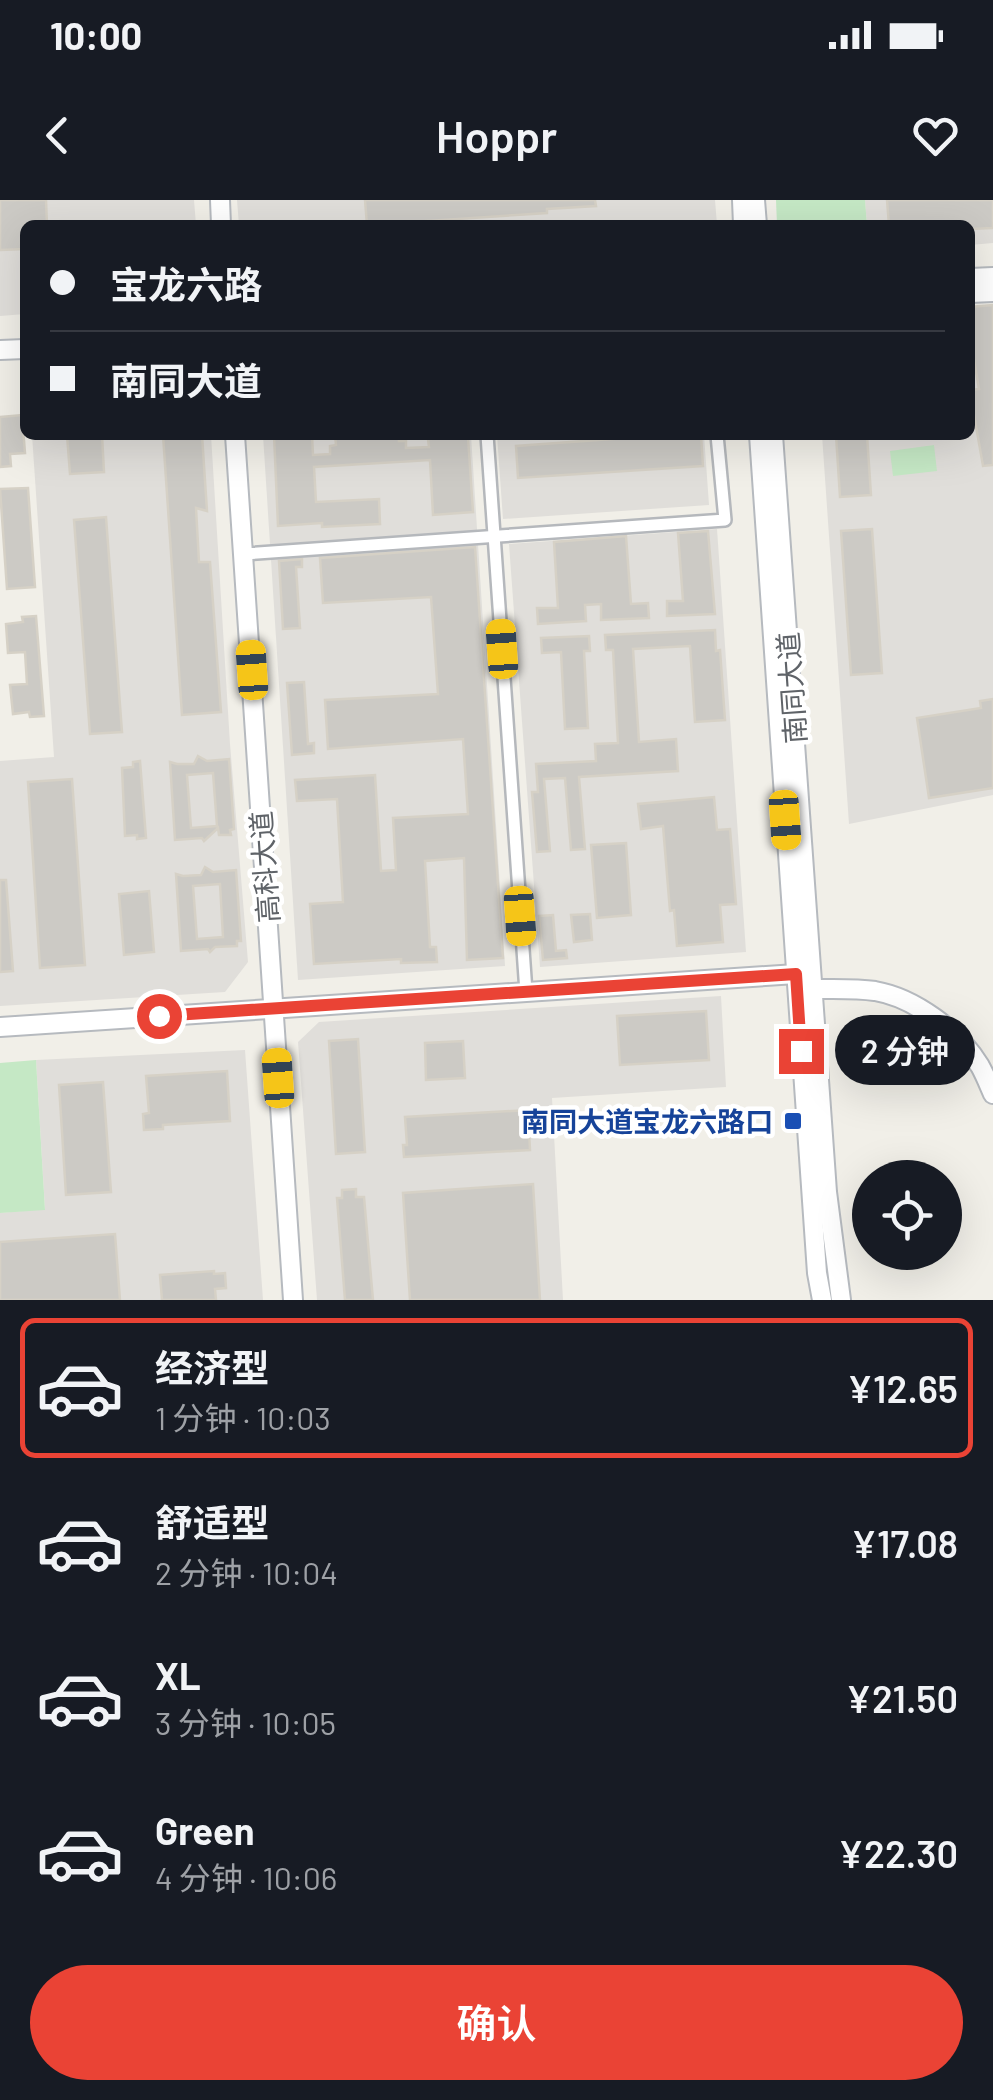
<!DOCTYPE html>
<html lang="zh">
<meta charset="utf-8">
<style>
:root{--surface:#171b24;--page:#20242c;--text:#f1f3f6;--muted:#9ea1a6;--line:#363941;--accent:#ea4335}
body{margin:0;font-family:Barlow,"Noto Sans SC",sans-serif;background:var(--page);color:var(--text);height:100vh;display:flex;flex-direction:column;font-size:38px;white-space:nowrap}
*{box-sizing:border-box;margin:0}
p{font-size:32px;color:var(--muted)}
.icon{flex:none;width:55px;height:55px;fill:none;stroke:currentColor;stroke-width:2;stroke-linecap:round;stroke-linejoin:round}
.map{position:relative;height:1100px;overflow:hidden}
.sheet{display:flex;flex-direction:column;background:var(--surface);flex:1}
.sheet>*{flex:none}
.hud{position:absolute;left:20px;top:20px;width:955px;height:220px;border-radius:15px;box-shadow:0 10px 40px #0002;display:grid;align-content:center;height:220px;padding:0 30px;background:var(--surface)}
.tools{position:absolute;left:852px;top:960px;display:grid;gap:20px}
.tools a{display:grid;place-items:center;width:110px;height:110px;border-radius:50%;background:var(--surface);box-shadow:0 10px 40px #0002;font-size:50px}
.end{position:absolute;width:45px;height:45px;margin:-22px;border:12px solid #ea4335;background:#fff;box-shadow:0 0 0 5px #fff}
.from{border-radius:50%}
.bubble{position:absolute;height:70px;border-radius:35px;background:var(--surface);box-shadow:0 10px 40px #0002;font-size:32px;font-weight:600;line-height:70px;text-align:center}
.car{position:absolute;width:30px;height:60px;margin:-30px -15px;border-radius:12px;box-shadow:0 0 8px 2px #0007;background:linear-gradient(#f5c518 24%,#345 0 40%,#f5c518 0 76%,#345 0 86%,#f5c518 0)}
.hud b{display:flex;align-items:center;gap:35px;height:95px;font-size:38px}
.hud b+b{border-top:2px solid var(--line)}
.hud i{width:25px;height:25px;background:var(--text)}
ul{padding:18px 0 0;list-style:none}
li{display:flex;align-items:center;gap:30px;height:140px;margin:0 20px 15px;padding:0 10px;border:5px solid transparent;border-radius:15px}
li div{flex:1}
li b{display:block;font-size:38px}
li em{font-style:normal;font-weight:600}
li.active{border-color:var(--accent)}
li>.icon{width:90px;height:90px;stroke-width:1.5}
.button{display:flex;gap:20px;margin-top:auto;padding:20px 30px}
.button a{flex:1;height:115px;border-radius:60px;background:var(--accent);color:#fff;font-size:40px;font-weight:600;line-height:115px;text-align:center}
.status{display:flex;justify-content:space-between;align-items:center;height:70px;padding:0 50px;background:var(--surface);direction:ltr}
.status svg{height:28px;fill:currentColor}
header{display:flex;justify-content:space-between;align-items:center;height:130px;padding:0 30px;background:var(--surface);font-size:45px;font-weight:600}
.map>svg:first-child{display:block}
</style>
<div class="status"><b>10:00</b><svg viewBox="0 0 49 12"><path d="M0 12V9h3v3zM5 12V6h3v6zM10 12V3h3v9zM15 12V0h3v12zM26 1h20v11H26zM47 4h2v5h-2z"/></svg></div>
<header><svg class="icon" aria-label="back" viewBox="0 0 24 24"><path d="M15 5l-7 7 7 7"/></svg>Hoppr<svg class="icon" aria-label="heart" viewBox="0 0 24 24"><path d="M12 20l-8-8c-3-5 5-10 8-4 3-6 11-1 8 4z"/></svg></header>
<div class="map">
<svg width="993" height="1100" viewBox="0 0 993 1100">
<rect width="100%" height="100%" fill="#f1efe8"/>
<!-- industrial -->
<g fill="#e0deda">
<path d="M0,0H194L196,25H25V114L0,116Z"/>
<path d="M237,0H715L717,25H239Z"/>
<path d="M865,0H993V43L970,45V25H867Z"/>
<path d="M993,107V595L849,624L822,235H970V108Z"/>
<path d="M32,235H211L230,544L248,762L225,792L0,806V561L54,557Z"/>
<path d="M263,235H471L505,766L298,780Z"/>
<path d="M497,235H704L709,305L503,319Z"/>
<path d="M717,329L746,752L540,767L509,344Z"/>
<path d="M721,796L726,887L552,898L563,1100H317L298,842L319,822Z"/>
<path d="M245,850L263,1100H0V1013L45,1009L36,860Z"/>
</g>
<!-- green -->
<g fill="#c5e8c5">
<path d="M776,0H865L867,25H777Z"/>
<path d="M934,245L937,271L893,276L890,251Z"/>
<path d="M36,860L45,1010L0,1013V863Z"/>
</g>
<!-- building -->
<g fill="#cccac5" stroke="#d6d1c6" stroke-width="2.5" fill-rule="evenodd">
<path d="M0,0H46L47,25H25V49L0,50Z"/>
<path d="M365,0H595L596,6L547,9V13L367,25Z"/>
<path d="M887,0H993V28L970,29V25H889Z"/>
<path d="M993,105V265L983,266L970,192V190L979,189L973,154H970V107Z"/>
<path d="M22,215L25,253L10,254L11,266L0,267V217Z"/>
<path d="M67,235H102L104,272L70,274Z"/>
<path d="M163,235H202L207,311L196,308L199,362H210L221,512L182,515Z"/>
<path d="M274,235H312L313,255L330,254V246L336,245L335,235H399V241H406V248L429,247L428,239L468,237L473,312L433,315L430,260L314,267L316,302L379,299L380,324L322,327V323L278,326Z"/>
<path d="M667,235H701L703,266L518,278L516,246Z"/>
<path d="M836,235H867L871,295L840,297Z"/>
<path d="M28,288L35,387L7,389L0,289Z"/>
<path d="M106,317L122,532L90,534L74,320Z"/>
<path d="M872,329L882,473L851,475L841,331Z"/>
<path d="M708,331L715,414L667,416V401H683L678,333Z"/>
<path d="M626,336L631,404L648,403L649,418L601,420V404L585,405L586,421L538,424L537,408H558L554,342Z"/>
<path d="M475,347L503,758L467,760L464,658L425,661L430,747H436L437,762L401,763V759L314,764L310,704L343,702L337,599L297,601L295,580L375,575L381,671L396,670L393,618L468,614L463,539L328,549L325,500L438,494L431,397L323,403L320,358Z"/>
<path d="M302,359V367H296L300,428L283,429L279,361Z"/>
<path d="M36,416L44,516L30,517L29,512L13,514L10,485L27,484L25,452L8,453L6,424L23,422L22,417Z"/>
<path d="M715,430L716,451L720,450L725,520L695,522L690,446L633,449L639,542L676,539L678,571L579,577L585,649L571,650L565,578L544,579L550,651L537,652L532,592H538L536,564L596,561L595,544L618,543L613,450H606L605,435Z"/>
<path d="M589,436L590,451H584L588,528L565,529L561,452L542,453L541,438Z"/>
<path d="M304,482L308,544L314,543V553L292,555L287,483Z"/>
<path d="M993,499V588L929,598L917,518L981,508L980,501Z"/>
<path d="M198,556L207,561L229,559L234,629L230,630L231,635H219L218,628L204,641L202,638L175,640L170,562L177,564H194ZM213,573L217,626L191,628L187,575Z"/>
<path d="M140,561L146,638L137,639V635L125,636L122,568L133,567V562Z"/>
<path d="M72,579L85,765L40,768L28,582Z"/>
<path d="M714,597L717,630L730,629L736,704L720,705L723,742L677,746L674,710L670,711L663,626L641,629L638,604Z"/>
<path d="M626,643L631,715L597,718L591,645Z"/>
<path d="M205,667L213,672L236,670L241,741H237V746L215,747L210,752L208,749L181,751L176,674L183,676L201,675ZM220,684L223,737L197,739L193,686Z"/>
<path d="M0,680H6L13,771L0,772Z"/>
<path d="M149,691L154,752L124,755L119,694Z"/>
<path d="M590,714L592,740L574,742L571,715Z"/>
<path d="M553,715L556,751L566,750L567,758L543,760L539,716Z"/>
<path d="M706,811L709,860L620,865L617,816Z"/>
<path d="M358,839L365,952L336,954L329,841Z"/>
<path d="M463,841L465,878L426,880L425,843Z"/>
<path d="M227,871L230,921L163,925V929L144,930L143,914L149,913L146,876Z"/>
<path d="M103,882L111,992L66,995L59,885Z"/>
<path d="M528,910L530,950L404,957L403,945H407L405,917Z"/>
<path d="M533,984L540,1100H410L403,993Z"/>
<path d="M356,989V997H364L373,1100H345L337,998H342V990Z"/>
<path d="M115,1034L120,1100H0V1042Z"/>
<path d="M214,1071V1074L225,1073L226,1088L215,1089L216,1100H162L160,1075Z"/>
</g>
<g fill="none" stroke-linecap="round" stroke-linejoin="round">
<defs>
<g id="street">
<path d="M487,235L526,792"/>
<path d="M244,354L725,320L717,235"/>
</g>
<g id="secondary">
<path d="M220,0L221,25"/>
<path d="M742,0L743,25"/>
<path d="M755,0L757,25"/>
<path d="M970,78L993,77"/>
<path d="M970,93L993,92"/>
<path d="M0,150L25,149"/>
<path d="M235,235L293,1100"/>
<path d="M759,235L817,1073L822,1100"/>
<path d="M773,235L827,992L841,1100"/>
<path d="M813,789C833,789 855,788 875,791C915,798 959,831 980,866C985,875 989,885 993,894"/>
<path d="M0,827L796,774"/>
</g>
</defs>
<!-- street casing -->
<use href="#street" stroke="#b5b8bc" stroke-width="16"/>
<!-- secondary casing -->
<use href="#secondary" stroke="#b6babf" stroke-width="22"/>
<!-- street -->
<use href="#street" stroke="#fff" stroke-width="11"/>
<!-- secondary -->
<use href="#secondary" stroke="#fff" stroke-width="18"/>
</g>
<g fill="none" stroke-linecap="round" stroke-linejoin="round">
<!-- route -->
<path stroke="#ea4335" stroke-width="12" d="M159,816L796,774L801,851"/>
</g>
<!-- markers -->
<rect fill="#1a4fb4" stroke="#fff" stroke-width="4" x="783" y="911" width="20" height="20" rx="5"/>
<g text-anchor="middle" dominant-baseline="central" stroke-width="9" stroke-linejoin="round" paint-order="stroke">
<!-- street labels -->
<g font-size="28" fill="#5f6368" stroke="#fff">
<text transform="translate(791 488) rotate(-94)">南同大道</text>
<text transform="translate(264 667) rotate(-94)">高科大道</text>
</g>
<!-- transit labels -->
<g font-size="28" font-weight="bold" fill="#164399" stroke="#fff" text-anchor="end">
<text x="773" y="921">南同大道宝龙六路口</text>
</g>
</g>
</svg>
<div class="tools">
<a><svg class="icon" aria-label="locate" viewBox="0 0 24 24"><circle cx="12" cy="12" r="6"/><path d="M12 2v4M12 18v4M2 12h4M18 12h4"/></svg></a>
</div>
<i class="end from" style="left:159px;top:816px"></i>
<i class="end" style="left:801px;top:851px"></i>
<div class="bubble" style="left:835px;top:815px;width:140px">2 分钟</div>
<i class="car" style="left:502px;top:449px;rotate:356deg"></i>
<i class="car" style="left:252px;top:470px;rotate:356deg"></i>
<i class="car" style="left:785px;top:620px;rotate:176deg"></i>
<i class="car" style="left:520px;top:716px;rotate:176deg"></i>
<i class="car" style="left:278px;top:878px;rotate:356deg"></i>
<div class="hud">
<b><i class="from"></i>宝龙六路</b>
<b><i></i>南同大道</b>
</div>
</div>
<section class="sheet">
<ul>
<li class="active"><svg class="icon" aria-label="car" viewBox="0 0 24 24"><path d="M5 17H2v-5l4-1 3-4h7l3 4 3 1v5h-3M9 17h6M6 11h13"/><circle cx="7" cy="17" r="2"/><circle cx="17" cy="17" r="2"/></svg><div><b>经济型</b><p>1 分钟 · 10:03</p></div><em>¥12.65</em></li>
<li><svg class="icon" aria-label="car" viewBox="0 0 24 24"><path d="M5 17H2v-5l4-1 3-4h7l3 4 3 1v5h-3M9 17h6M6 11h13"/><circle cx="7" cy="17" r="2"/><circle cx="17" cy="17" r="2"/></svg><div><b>舒适型</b><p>2 分钟 · 10:04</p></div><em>¥17.08</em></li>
<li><svg class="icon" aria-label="car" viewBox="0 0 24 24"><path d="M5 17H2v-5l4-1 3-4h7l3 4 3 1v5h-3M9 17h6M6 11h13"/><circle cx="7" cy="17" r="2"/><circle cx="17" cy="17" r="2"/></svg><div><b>XL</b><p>3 分钟 · 10:05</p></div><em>¥21.50</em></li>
<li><svg class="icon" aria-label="car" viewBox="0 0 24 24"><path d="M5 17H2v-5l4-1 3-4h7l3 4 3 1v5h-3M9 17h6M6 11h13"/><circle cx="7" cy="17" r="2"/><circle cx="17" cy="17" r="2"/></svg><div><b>Green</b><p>4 分钟 · 10:06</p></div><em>¥22.30</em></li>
</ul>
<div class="button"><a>确认</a></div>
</section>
